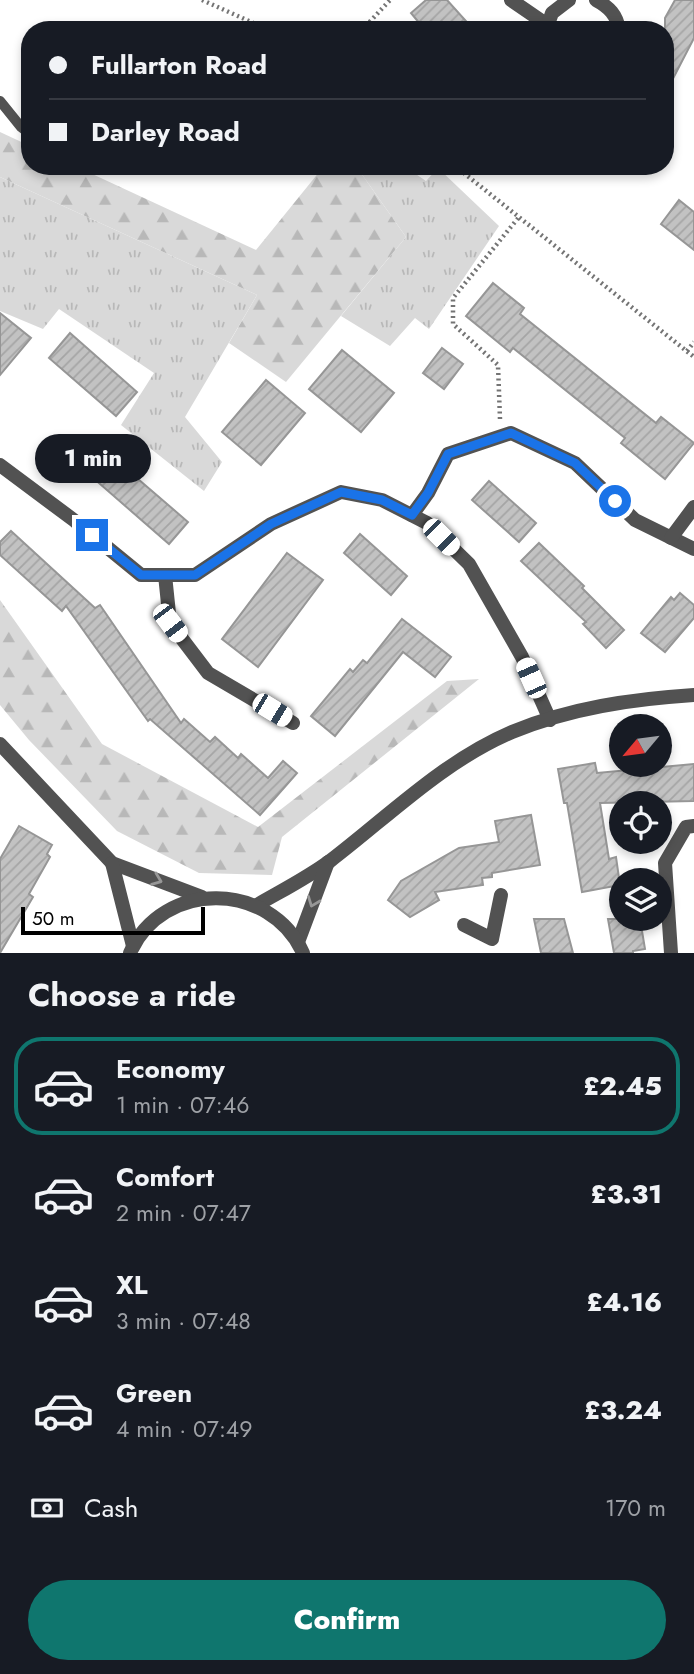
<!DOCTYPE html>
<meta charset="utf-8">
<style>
:root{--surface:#171b24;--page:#20242c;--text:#f1f3f6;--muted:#9ea1a6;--line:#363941;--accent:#0f766e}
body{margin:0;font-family:Jost,sans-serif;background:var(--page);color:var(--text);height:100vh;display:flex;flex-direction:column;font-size:26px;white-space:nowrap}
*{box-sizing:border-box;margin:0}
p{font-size:23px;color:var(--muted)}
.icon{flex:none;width:38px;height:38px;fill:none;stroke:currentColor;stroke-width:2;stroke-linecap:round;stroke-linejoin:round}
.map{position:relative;height:953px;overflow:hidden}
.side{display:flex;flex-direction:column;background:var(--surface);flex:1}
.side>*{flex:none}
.banner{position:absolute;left:21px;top:21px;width:653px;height:154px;border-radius:28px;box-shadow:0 4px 10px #0003;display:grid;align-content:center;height:154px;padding:0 28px;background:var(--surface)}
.needle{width:46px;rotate:241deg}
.tools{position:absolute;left:609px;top:714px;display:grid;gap:14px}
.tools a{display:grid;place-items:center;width:63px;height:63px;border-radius:50%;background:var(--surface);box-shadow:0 4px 10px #0003;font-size:35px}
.scale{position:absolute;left:21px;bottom:18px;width:184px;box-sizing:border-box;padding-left:7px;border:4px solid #000;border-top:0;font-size:19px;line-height:24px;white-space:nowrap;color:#000;-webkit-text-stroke:5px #fff;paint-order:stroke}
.end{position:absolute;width:32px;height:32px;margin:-16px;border:9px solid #1a73e8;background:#fff;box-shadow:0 0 0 4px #fff}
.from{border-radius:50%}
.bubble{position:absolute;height:49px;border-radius:24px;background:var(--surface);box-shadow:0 4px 10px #0003;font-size:23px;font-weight:800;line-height:49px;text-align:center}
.car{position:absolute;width:21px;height:42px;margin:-21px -10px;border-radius:9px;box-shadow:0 0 5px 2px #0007;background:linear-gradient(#fff 24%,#345 0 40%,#fff 0 76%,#345 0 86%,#fff 0)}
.banner b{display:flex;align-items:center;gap:24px;height:66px;font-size:26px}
.banner b+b{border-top:2px solid var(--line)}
.banner i{width:18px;height:18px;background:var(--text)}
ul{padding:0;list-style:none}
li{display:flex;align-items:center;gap:21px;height:98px;margin:0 14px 10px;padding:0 14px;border:4px solid transparent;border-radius:28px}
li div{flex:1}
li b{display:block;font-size:26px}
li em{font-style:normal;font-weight:800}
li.on{border-color:var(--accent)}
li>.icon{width:63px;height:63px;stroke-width:1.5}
h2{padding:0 28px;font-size:32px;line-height:84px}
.pay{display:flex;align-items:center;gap:18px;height:77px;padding:0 28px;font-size:26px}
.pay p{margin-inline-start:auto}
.button{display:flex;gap:14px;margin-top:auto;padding:14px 28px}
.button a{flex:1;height:80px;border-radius:42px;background:var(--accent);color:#fff;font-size:28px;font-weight:800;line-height:80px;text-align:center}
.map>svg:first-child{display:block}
</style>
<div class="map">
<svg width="694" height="953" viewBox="0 0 694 953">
<defs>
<pattern id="grass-tufts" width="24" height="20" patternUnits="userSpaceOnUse" patternTransform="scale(1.75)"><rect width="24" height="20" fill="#d9d9d9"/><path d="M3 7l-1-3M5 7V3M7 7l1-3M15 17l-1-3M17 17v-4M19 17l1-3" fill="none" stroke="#b8b8b8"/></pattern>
<pattern id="forest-firs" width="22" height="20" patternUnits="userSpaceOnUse" patternTransform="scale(1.75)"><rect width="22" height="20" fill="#d9d9d9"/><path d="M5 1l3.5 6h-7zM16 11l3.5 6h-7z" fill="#b8b8b8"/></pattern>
<pattern id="building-hatch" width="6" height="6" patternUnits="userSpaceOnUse" patternTransform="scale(1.75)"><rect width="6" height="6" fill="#c2c2c2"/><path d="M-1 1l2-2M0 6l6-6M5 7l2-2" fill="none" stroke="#a5a5a5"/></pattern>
</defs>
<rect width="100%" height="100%" fill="#fff"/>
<!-- grass -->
<g fill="url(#grass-tufts)">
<path d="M356,166H404L426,181L438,168L499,226L429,329L415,318L390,346L341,316L406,237Z"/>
<path d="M0,177L257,295L185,417L222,462L204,491L121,425L154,373L59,309L43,329L0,311Z"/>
</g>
<!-- forest -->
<g fill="url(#forest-firs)">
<path d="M0,132L30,146V166H75L256,250L324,166H356L406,237L286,382L229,343L257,295L0,177Z"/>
<path d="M0,600L102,744L258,827L447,681L479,679L282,837L272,875L199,873L117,831L29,740L0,705Z"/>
</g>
<!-- building -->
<g fill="url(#building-hatch)" stroke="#969696" stroke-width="2">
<path d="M426,0H447L474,30H425L411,13Z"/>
<path d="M675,0H694V38L665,94V18Z"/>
<path d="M679,200L694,212V250L661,224Z"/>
<path d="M493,283L524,308L520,314L656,423L661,417L694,443L665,479L621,443L625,438L513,348L510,352L466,316Z"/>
<path d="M0,313L31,338L0,375Z"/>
<path d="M70,333L137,392L116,416L49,358Z"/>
<path d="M442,348L463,364L444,389L423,373Z"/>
<path d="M342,350L394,393L361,432L309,389Z"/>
<path d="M266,380L305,413L261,465L222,432Z"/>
<path d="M95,442L188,522L169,544L77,464Z"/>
<path d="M489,481L536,523L519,542L472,500Z"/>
<path d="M11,531L95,608L100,605L181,723L184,719L210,742L215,737L238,758L241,754L268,778L283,761L297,773L260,815L150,719L148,721L66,606L62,611L0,555V542Z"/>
<path d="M360,534L407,576L391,595L344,553Z"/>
<path d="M539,543L584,586L582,588L624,630L606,648L583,624L586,622L521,561Z"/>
<path d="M287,553L323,580L258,667L222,639Z"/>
<path d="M680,593L694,605V618L665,652L641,633L671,597L674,600Z"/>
<path d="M402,619L451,657L435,677L403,652L335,736L311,716L350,669L353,672L363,660L367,663Z"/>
<path d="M595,763L597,773L694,764V801L600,803L609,859L616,857L620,885L582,892L567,803H564L558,769Z"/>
<path d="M531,815L540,865L492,873V877L482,878L483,885L435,892L439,900L410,917L388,900L401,881L459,848L499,842L495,821Z"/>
<path d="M19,826L52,845L47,854L50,857L29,894L33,897L0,953V859Z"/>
<path d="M534,919H564L573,953H541Z"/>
<path d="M608,919H640L645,949L633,951V953H614Z"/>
</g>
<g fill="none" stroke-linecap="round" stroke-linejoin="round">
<!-- path -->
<g stroke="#747474" stroke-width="4.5" stroke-dasharray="2 3.5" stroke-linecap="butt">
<path d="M202,0L269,30"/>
<path d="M362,30L390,0"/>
<path d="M455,166L694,357"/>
<path d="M687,351L694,342"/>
<path d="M500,419L498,365L453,324V298L519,217"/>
</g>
<!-- service -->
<path stroke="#525252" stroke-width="10" d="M0,101L21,127L30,134"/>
<!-- minor -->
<g stroke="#525252" stroke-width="14">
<path d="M511,0L546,24"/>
<path d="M596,0C609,7 617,15 619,30"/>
<path d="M546,30L552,13L569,0"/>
<path d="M0,465L75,521L141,575H195L271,524L341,492L382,500L427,523L469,564L522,657L550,720"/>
<path d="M412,515L428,493L448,454L511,433L575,463L635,520L694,549"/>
<path d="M671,538L694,507"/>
<path d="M165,575L170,623L208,673L293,723"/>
<path d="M464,925L492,939L501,895"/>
<path d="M671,953L665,863L686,827L694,826"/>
</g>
<!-- tertiary -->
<g stroke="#525252" stroke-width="14">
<path d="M0,744L112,863L202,897"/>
<path d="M112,863L133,946"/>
<path d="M257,905C281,891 307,878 330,861C389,816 442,762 512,732C570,708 632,699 694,695"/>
<path d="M298,942L328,862"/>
<path d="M130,953C162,879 271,881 303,953"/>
</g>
</g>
<!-- one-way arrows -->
<defs><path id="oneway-chevron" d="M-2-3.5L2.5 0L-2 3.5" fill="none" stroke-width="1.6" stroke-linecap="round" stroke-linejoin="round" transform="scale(1.75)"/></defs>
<g stroke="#979797">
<use href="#oneway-chevron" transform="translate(157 880) rotate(21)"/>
<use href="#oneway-chevron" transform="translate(313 902) rotate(111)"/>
</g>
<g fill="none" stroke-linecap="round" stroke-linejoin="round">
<!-- route -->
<path stroke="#1a73e8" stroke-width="9" d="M92,535L141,575H195L271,524L341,492L382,500L412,515L428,493L448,454L511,433L575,463L615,501"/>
</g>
</svg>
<div class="tools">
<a><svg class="needle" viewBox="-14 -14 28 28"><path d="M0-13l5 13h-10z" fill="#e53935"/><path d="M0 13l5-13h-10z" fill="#9ea1a6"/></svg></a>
<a><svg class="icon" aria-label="locate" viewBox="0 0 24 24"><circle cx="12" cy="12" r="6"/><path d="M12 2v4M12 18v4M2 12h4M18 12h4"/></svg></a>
<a><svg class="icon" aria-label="layers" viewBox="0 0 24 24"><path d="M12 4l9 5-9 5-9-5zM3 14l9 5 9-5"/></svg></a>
</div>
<div class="scale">50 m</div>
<i class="end from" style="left:615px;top:501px"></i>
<i class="end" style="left:92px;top:535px"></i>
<div class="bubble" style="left:35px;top:434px;width:116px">1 min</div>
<i class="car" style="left:441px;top:537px;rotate:135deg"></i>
<i class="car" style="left:170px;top:623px;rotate:143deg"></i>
<i class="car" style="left:531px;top:678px;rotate:336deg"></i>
<i class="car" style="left:272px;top:710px;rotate:121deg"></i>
<div class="banner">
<b><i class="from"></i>Fullarton Road</b>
<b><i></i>Darley Road</b>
</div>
</div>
<section class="side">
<h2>Choose a ride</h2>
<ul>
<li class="on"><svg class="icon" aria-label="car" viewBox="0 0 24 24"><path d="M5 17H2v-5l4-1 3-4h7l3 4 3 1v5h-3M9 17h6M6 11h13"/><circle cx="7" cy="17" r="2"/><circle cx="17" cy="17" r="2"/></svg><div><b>Economy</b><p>1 min · 07:46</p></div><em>£2.45</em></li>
<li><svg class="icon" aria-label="car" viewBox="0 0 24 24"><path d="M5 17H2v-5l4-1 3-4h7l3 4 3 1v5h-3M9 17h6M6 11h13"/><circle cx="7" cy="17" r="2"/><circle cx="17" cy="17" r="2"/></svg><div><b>Comfort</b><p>2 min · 07:47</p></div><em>£3.31</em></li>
<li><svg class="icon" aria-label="car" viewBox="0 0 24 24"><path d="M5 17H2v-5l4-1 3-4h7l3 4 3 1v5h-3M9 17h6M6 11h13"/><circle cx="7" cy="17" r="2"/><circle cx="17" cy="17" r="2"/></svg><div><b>XL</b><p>3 min · 07:48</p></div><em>£4.16</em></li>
<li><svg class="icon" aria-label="car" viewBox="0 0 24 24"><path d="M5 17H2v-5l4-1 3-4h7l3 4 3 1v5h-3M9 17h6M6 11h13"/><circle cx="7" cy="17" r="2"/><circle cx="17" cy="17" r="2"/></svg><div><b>Green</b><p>4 min · 07:49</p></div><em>£3.24</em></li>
</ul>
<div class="pay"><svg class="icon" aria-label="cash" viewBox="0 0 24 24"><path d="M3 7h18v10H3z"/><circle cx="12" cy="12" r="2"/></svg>Cash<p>170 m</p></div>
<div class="button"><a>Confirm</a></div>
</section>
